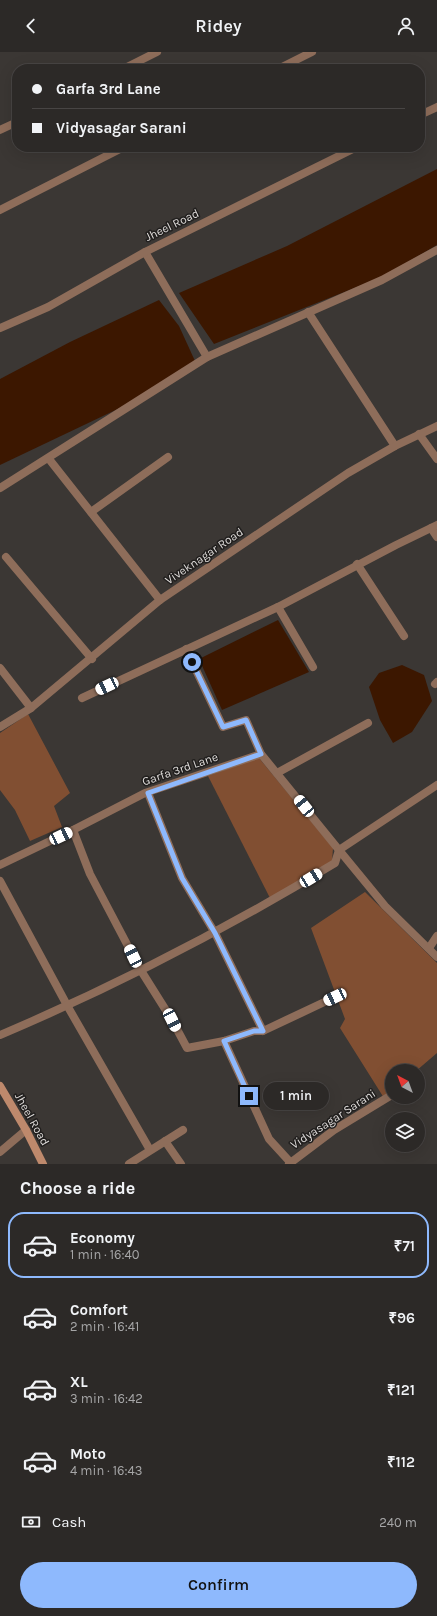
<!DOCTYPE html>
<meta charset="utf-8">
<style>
:root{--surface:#2c2927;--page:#383533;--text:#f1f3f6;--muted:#a6a6a7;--line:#484544;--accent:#8eb9fd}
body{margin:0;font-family:Karla,sans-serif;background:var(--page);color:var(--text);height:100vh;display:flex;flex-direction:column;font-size:15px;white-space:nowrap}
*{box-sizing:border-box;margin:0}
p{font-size:13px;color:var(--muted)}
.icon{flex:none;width:22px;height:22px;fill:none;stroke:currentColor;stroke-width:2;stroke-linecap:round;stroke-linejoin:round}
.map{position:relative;height:1112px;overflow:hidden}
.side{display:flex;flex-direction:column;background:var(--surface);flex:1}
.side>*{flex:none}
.banner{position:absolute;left:12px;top:12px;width:413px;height:88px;border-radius:16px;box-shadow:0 4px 16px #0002,0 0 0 1px var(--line);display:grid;align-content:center;height:88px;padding:0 20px;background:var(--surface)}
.needle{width:26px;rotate:319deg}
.controls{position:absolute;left:385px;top:1012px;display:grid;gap:8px}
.controls a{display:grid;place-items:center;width:40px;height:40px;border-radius:50%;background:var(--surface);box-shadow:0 4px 16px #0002,0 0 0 1px var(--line);font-size:20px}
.end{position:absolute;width:18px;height:18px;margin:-9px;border:5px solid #8eb9fd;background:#111;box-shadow:0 0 0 2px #111}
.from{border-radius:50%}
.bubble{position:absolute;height:28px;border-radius:14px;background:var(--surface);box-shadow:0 4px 16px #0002,0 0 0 1px var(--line);font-size:13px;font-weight:600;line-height:28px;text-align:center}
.car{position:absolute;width:12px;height:24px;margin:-12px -6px;border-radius:5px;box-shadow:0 0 3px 1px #0007;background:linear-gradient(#fff 24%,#345 0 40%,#fff 0 76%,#345 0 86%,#fff 0)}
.banner b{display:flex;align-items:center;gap:14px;height:38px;font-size:15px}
.banner b+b{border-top:1px solid var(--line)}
.banner i{width:10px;height:10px;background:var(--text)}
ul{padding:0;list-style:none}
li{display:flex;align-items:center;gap:12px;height:66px;margin:0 8px 6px;padding:0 12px;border:2px solid transparent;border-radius:16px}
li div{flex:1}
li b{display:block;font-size:15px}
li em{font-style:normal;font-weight:600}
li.selected{border-color:var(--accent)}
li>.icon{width:36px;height:36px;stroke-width:1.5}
h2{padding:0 20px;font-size:18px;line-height:48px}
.pay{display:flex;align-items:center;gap:10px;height:44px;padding:0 20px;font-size:15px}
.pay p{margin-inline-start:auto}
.cta{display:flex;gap:8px;margin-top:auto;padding:8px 20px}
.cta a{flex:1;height:46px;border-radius:24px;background:var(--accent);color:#111;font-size:16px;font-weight:600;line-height:46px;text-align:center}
header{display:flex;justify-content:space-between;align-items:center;height:52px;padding:0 20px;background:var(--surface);font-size:18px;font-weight:600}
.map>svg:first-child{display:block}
</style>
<header><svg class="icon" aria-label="back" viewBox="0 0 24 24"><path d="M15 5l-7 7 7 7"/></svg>Ridey<svg class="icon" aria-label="person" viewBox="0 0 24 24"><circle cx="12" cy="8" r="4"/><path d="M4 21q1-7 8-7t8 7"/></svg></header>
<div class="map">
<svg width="437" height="1112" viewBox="0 0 437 1112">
<rect width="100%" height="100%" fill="#3b3734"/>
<!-- green -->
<g fill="#814f32">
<path d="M28,662L70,741L54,754L62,775L30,789L15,758L0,738V681Z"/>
<path d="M259,706L333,796L332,809L271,848L208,724Z"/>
<path d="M365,840L437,911V1001L416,1019H392V1039L384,1046L340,976L345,967L311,876Z"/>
</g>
<!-- water -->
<g fill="#3c1700">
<path d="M437,117V193L382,225L214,292L179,241L287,194Z"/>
<path d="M159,248L179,274L195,309L145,344L0,413V327L70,290Z"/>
<path d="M278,568L309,620L222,658L199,607Z"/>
<path d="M402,613L424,623L432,649L412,680L393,691L380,668L369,635L379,621Z"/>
</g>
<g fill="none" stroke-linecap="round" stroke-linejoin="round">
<!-- street -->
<g stroke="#8e6d5a" stroke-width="8">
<path d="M123,17L157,0"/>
<path d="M278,17L312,0"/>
<path d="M420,63L437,55"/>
<path d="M0,78L17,70"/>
<path d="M0,158L124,95"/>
<path d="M145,200L207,305"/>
<path d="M308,260L395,394"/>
<path d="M0,276L48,255L145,200L357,95"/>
<path d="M419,382L437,407"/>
<path d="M49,407L160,548"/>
<path d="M0,436L207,305L382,228L437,198"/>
<path d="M91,460L168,405"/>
<path d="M431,476L437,485"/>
<path d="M6,505L92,607"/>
<path d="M357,512L404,584"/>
<path d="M278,555L313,615"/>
<path d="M186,597L223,675L246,668L261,702L339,798L385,854L437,905"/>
<path d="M0,616L31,656"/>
<path d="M435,632L437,630"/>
<path d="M82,646L278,555L396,493L437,473"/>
<path d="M0,675L31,656L160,548L348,421L395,394L437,374"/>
<path d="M277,721L368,671"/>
<path d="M148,741L182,826L215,881L263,979"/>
<path d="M73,778L90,822L140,917L172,968L187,996L224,989L254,979H263L335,945"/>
<path d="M0,813L73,778L145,741L261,702"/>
<path d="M0,829L68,955L150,1098"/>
<path d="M429,896L437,884"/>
<path d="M0,983C116,934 228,876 335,811L339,798L437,733"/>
<path d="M224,989L269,1087L290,1110"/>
<path d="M165,1089L181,1112"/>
<path d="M0,1100L26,1078"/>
<path d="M129,1112L183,1078"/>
<path d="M289,1112L334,1078L390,1044"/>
</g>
<!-- secondary -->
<path stroke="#be896c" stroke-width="8" d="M0,1034L26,1078L43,1112"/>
</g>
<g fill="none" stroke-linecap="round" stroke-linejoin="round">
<!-- route -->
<path stroke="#8eb9fd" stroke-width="5" d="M192,610L223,675L246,668L261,702L148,741L182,826L215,881L263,979H254L224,989L249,1044"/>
</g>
<g text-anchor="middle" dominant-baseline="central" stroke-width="3" stroke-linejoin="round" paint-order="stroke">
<!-- street labels -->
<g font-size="12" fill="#dfdcda" stroke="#211f1e">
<text transform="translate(172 173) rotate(-26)">Jheel Road</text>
<text transform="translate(204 504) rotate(-34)">Viveknagar Road</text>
<text transform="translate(180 717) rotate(-19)">Garfa 3rd Lane</text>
<text transform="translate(32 1067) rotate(61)">Jheel Road</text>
<text transform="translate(333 1067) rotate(-33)">Vidyasagar Sarani</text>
</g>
</g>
</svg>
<div class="controls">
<a><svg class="needle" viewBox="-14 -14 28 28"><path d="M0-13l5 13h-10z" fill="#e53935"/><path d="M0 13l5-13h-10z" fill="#a6a6a7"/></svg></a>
<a><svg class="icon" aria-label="layers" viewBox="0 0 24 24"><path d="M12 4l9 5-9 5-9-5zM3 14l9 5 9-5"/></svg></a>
</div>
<i class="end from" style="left:192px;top:610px"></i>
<i class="end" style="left:249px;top:1044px"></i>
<div class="bubble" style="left:263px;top:1030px;width:66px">1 min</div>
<i class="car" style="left:107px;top:634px;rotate:245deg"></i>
<i class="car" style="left:304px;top:754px;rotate:321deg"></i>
<i class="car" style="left:61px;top:784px;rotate:65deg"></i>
<i class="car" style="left:311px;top:826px;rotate:59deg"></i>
<i class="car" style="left:133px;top:904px;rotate:334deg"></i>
<i class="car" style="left:335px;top:945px;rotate:245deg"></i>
<i class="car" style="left:172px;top:968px;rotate:153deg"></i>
<div class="banner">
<b><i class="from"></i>Garfa 3rd Lane</b>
<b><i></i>Vidyasagar Sarani</b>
</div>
</div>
<section class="side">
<h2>Choose a ride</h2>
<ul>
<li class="selected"><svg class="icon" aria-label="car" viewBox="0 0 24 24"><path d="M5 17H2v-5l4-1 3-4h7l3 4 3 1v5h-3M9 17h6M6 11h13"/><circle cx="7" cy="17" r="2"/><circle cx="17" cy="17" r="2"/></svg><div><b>Economy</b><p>1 min · 16:40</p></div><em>₹71</em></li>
<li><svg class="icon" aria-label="car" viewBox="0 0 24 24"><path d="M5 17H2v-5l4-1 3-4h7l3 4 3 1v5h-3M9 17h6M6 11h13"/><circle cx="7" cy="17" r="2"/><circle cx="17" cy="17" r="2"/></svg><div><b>Comfort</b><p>2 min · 16:41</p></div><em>₹96</em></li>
<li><svg class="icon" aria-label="car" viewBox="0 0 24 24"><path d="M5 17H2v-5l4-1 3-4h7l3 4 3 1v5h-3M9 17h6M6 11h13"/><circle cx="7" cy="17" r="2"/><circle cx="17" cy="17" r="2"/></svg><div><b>XL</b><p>3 min · 16:42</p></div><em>₹121</em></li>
<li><svg class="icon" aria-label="car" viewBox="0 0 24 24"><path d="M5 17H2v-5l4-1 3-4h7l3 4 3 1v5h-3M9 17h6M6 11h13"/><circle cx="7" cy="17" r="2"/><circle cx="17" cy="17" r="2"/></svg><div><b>Moto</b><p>4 min · 16:43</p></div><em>₹112</em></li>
</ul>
<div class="pay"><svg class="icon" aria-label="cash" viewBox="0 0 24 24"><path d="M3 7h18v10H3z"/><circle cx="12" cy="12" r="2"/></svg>Cash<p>240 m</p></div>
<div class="cta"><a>Confirm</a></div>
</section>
